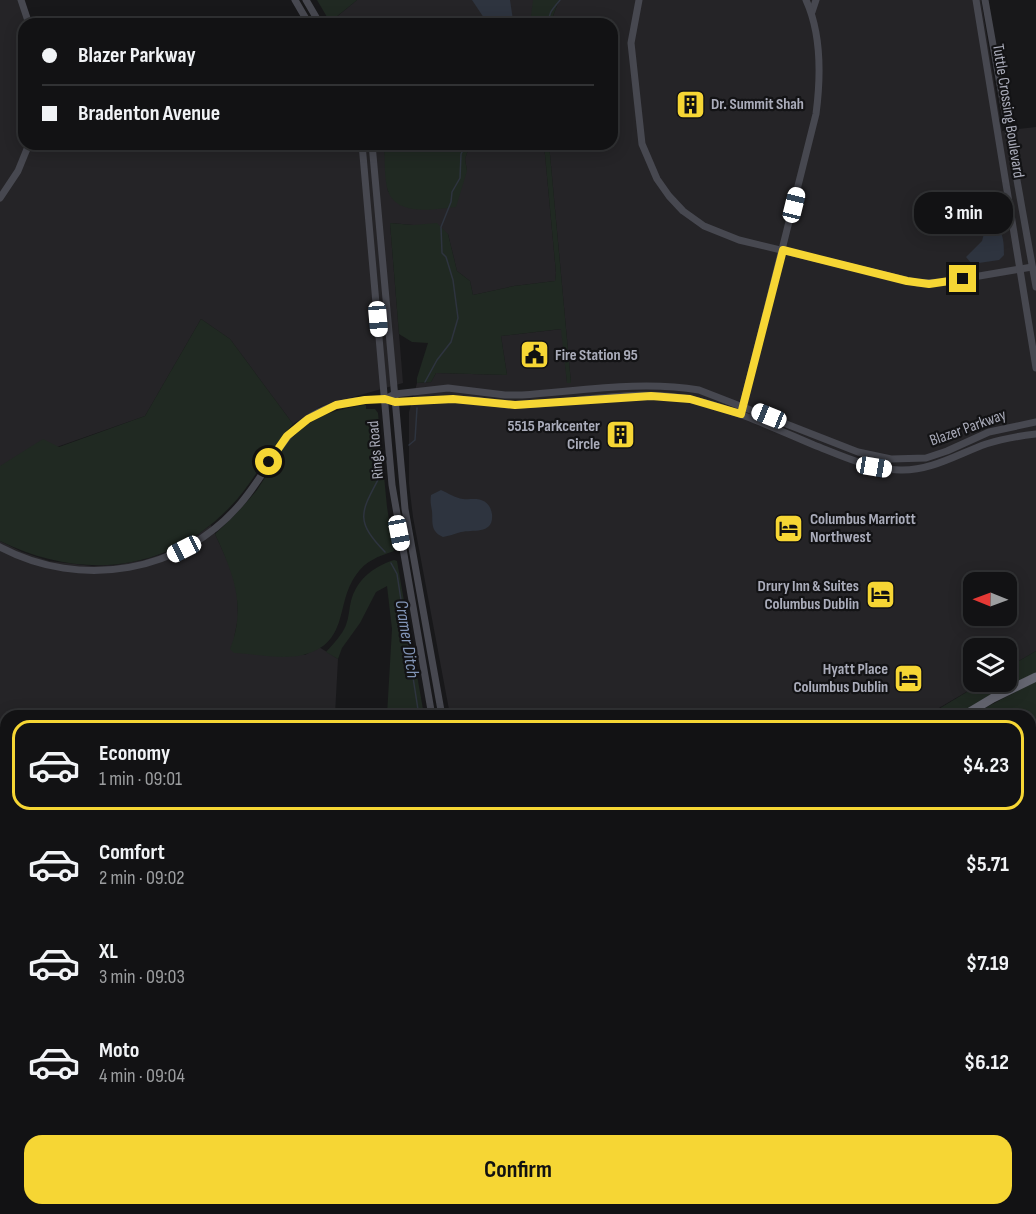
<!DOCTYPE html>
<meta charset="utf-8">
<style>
:root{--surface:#121214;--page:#1b1b1d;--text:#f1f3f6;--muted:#9c9ea0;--line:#313234;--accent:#f6d634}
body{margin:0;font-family:"Sofia Sans Condensed",sans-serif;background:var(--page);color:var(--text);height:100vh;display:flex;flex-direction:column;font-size:22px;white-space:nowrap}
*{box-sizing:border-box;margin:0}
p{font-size:20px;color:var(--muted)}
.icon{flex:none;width:33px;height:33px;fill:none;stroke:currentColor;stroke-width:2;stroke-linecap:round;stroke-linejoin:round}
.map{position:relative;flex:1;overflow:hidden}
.side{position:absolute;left:0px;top:710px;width:1036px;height:506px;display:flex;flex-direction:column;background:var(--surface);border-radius:18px 18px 0 0;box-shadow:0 3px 15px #0003,0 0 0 2px var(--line)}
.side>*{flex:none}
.banner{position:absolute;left:18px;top:18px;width:600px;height:132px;border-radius:18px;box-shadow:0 3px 15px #0003,0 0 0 2px var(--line);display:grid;align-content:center;height:132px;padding:0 24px;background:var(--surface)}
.needle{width:39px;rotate:271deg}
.tools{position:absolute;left:963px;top:572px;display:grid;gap:12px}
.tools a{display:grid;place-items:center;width:54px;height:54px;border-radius:12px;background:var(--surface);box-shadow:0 3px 15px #0003,0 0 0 2px var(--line);font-size:30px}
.end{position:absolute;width:27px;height:27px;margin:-14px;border:8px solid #f6d634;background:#111;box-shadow:0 0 0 3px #111}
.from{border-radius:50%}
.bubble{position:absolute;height:42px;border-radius:18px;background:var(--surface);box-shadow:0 3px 15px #0003,0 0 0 2px var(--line);font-size:20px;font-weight:700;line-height:42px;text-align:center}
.car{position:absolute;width:18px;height:36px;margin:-18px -9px;border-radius:8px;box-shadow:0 0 4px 2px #0007;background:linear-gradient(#fff 24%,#345 0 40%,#fff 0 76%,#345 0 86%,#fff 0)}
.banner b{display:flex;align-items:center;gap:21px;height:57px;font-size:22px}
.banner b+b{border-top:2px solid var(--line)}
.banner i{width:15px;height:15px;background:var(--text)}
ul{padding:10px 0 0;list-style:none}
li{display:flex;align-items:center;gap:18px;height:90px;margin:0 12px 9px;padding:0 12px;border:3px solid transparent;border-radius:18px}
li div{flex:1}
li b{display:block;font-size:22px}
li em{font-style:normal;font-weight:700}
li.selected{border-color:var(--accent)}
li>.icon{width:54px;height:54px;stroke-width:1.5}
.cta{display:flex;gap:12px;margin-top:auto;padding:12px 24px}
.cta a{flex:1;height:69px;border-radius:18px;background:var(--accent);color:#111;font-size:24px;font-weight:700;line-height:69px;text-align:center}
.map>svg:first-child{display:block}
</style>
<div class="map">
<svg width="1036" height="1214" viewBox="0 0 1036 1214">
<rect width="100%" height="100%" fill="#18181a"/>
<!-- built -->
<g fill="#252427" fill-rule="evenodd">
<path d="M0,0H24L32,24H24V144H180L191,146L203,144H384L388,192L467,171L465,159L470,144H544L556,273L555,281L514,286L473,295L470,281L457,271L448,234L413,225L390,223L403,383L321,406L293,424L230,339L201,319L145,416L0,467Z"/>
<path d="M357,0H533L534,5L530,24H328Z"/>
<path d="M559,0H981L1002,131L1036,127V651L1007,668L1006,648H974V681H985L927,715H450L413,517L409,484V412L417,383L431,382L436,373L507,375L501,336L562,329L567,382L571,383L549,144H612V24H550ZM974,582H1006V615H974Z"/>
<path d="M211,525L231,569L237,592L238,618L234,638L305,655L319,647L338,659L335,715L6,716V883L0,882V541L22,552L49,561L92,566L115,565L143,560L165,553L191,539Z"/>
</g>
<!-- green -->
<g fill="#202922">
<path d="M317,0H357L330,22Z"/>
<path d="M533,0H559L550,24H530Z"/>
<path d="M384,144H470L465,159L467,171L456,207C436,209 397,217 388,191C384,179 385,157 384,144Z"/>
<path d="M544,144H549L571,383H567L561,329L501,336L507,375L436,373L431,382L417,383V378L428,343L412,342L399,334L390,223L413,225L437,223L448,234L457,271L470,281L473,295L514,286L555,281L556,273Z"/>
<path d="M201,319L230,339L293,424C268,450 254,483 229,508C165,574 80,580 0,541V466L43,439L59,447L145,416Z"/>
<path d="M366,405V409H375L378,413L387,507L394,551C379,556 365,561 356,575C335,604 350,643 303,655C282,660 256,654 234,653L230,649C247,606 233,573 215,534C230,520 244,506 257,490C266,477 273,463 282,450C302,421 332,409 366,405Z"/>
<path d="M394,560L397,561L424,715H387L392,629L387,586L376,592L360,623L342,648L338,659L326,652C334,643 342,635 346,625C349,617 349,609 351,601C357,579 373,567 394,560Z"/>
<path d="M1036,651V673L995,692L957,715L927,716L985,681H1006L1007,668Z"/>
<path d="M1036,681V744L1031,745L1030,716H970Z"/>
</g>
<!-- water -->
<g fill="#2e343f">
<path d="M472,0H510L513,20L510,24H488Z"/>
<path d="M990,224C1004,227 1004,243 1004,255L999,260L972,264L966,257L982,241L986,226Z"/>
<path d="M441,490C448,493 455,498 463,499C469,500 476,498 481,500C488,502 491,508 492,514C494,535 473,529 461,532C454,534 449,536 443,537C430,531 433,523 432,511C431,505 430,502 431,495Z"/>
</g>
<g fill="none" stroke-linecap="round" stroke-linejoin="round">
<!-- stream -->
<g stroke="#2e343f" stroke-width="1.5">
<path d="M549,24C548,12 553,9 560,0"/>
<path d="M425,382L437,360L451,342L458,318L453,280L446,257L442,253L441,227L451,202L452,192L460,178L461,154L466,144"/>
<path d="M409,445L415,440L417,408"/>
<path d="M384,472L380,476C361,512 354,520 385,552"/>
<path d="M391,563L397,574L419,716"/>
<path d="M513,1209L514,1214"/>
</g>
<!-- secondary -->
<g stroke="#474850" stroke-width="7">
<path d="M21,0L29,24"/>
<path d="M295,0L309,24"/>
<path d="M306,0L320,24"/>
<path d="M639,0L631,43L642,144L657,179L669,196L683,211L704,226L739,240L918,283L944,282L1032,267"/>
<path d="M976,0L1036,368"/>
<path d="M985,0L1036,287"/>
<path d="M812,12L816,0"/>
<path d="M362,144L392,485L432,716"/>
<path d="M372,144L405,509L442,716"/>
<path d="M0,198L18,171L29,144"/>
<path d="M385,399L395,394L448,388L505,395H522C580,391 641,380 699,390L858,452L891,459L926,458L947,451L989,432L1036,422"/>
<path d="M742,409L816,114C821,76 822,35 806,0"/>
<path d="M0,547C81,590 182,573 241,503C279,458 286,411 355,401C364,400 374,399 383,399C388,399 393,402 399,402C424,401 448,398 473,400C486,401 498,405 512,405C571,405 639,386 698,401C738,411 776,429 814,445C842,456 869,469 900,470C931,471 958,454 986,444C1002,439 1019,436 1036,434"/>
<path d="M1030,1073L1036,1070"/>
<path d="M1030,1084L1036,1082"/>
<path d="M0,1208L16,1214"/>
<path d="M556,1209L557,1214"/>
<path d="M330,1214L331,1209"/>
<path d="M341,1214L342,1209"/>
<path d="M453,1214L461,1209"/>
<path d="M470,1214L477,1209"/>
</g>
<!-- highway -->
<g stroke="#656671" stroke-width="9">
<path d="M963,716L993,698L1036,677"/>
<path d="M1030,753L1036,751"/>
<path d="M1030,773L1036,772"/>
<path d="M1030,834L1036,835"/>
<path d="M0,906L6,907"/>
<path d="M0,927H6"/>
</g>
</g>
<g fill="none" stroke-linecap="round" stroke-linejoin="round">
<!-- route -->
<path stroke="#f6d634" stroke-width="8" d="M269,462L287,436L308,419L336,405L365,400L385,399L395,402L453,399L515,405L651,396L690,399L741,414L783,250L907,281L929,284L963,279"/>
</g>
<!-- icons -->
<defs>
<symbol id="building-square" viewBox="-11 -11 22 22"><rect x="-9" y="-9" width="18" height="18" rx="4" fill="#f6d634" stroke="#131315"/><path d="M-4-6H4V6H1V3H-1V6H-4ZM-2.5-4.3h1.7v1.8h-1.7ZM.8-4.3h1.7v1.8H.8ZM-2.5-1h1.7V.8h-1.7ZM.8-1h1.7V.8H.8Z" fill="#111"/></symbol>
<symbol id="civic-square" viewBox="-11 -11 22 22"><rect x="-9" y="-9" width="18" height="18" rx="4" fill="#f6d634" stroke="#131315"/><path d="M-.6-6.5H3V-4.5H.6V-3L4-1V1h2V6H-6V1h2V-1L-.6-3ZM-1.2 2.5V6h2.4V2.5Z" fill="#111"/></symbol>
<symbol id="hotel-square" viewBox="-11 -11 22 22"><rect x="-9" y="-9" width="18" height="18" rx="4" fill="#f6d634" stroke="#131315"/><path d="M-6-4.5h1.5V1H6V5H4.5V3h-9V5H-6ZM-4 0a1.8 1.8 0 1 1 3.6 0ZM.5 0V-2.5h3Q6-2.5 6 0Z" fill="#111"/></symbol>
</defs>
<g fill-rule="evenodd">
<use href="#building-square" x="674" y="88" width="33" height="33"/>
<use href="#civic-square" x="518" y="338" width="33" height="33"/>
<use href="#building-square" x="604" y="418" width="33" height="33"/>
<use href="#hotel-square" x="772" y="512" width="33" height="33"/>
<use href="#hotel-square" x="864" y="578" width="33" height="33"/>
<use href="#hotel-square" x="892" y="662" width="33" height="33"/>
</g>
<g text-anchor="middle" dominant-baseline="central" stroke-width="4.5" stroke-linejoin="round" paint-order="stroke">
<!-- poi labels -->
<g font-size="16" font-weight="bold" fill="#aaacba" stroke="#131315" text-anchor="start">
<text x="711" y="104">Dr. Summit Shah</text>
<text x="555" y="355">Fire Station 95</text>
<text x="600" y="426" text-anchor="end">5515 Parkcenter<tspan x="600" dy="18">Circle</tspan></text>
<text x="810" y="519">Columbus Marriott<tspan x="810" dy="18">Northwest</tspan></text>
<text x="859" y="586" text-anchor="end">Drury Inn &amp; Suites<tspan x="859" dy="18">Columbus Dublin</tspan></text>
<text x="888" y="669" text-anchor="end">Hyatt Place<tspan x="888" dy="18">Columbus Dublin</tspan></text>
</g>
<!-- street labels -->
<g font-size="16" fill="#aaacba" stroke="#131315">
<text transform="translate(1008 111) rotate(81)">Tuttle Crossing Boulevard</text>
<text transform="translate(968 428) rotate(-20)">Blazer Parkway</text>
<text transform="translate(376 450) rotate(-95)">Rings Road</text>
</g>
<!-- water labels -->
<g font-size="18" font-style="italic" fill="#8194b6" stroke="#131315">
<text transform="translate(407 639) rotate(81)">Cramer Ditch</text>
</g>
</g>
</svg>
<div class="tools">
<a><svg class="needle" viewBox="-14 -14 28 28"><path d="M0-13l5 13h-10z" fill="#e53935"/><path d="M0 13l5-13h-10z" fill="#9c9ea0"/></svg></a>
<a><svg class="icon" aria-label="layers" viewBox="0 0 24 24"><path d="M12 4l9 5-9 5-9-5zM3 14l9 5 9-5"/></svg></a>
</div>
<i class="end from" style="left:269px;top:462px"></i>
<i class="end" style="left:963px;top:279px"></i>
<div class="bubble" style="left:914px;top:192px;width:99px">3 min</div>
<i class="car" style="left:794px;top:205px;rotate:14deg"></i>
<i class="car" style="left:378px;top:319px;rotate:175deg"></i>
<i class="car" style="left:769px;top:416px;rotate:292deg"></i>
<i class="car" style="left:874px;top:467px;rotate:99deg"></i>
<i class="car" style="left:399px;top:533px;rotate:169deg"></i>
<i class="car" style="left:184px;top:549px;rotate:243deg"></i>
<div class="banner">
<b><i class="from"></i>Blazer Parkway</b>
<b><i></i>Bradenton Avenue</b>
</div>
<section class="side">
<ul>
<li class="selected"><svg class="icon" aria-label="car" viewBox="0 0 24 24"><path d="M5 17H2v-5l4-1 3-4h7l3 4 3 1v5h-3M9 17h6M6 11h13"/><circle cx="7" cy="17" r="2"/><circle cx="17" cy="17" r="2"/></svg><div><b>Economy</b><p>1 min · 09:01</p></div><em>$4.23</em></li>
<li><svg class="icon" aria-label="car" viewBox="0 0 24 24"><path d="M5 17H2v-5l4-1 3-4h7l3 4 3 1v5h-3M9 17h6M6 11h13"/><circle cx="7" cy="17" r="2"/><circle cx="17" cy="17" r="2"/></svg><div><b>Comfort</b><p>2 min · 09:02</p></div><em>$5.71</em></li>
<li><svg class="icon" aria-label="car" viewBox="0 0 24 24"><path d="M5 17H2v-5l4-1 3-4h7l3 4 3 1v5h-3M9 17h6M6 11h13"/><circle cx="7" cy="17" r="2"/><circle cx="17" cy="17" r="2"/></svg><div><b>XL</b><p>3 min · 09:03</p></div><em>$7.19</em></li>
<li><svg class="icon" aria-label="car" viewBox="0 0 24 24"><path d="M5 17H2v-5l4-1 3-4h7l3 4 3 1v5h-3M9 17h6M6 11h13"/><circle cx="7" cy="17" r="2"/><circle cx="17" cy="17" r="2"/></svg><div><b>Moto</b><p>4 min · 09:04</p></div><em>$6.12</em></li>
</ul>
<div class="cta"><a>Confirm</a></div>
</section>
</div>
